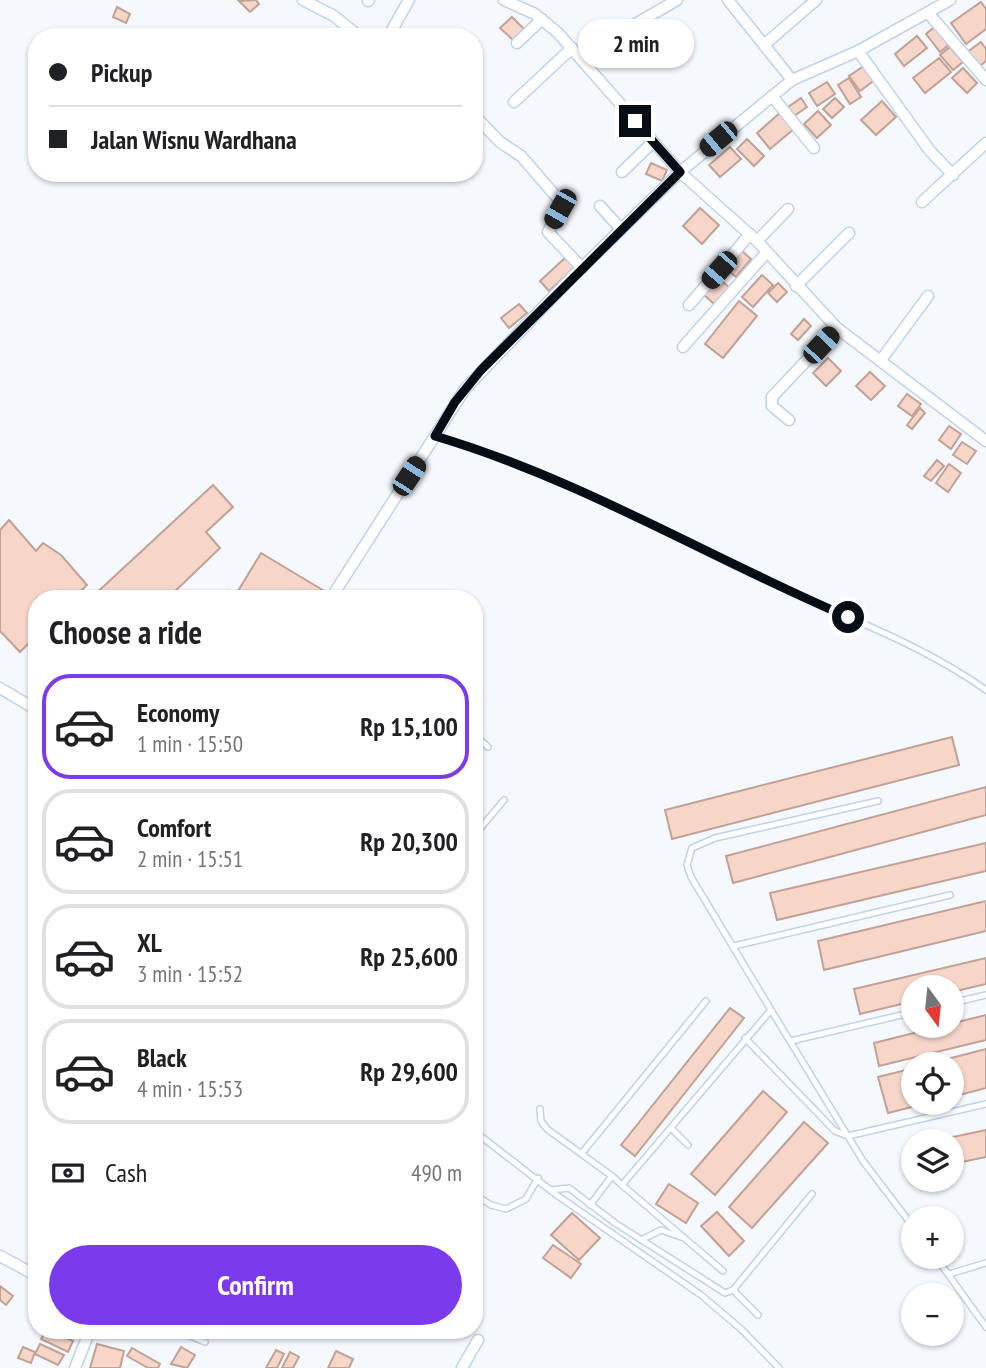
<!DOCTYPE html>
<meta charset="utf-8">
<style>
:root{--surface:#fff;--page:#f6f6f6;--text:#202124;--muted:#757577;--line:#e0e0e0;--accent:#7c3aed}
body{margin:0;font-family:"PT Sans Narrow",sans-serif;background:var(--page);color:var(--text);height:100vh;display:flex;flex-direction:column;font-size:26px;white-space:nowrap}
*{box-sizing:border-box;margin:0}
p{font-size:23px;color:var(--muted)}
.icon{flex:none;width:38px;height:38px;fill:none;stroke:currentColor;stroke-width:2;stroke-linecap:round;stroke-linejoin:round}
.map{position:relative;flex:1;overflow:hidden}
.drawer{position:absolute;left:28px;top:590px;width:455px;height:749px;display:flex;flex-direction:column;background:var(--surface);border-radius:28px;box-shadow:0 2px 5px #0004}
.drawer>*{flex:none}
.top-card{position:absolute;left:28px;top:28px;width:455px;height:154px;border-radius:28px;box-shadow:0 2px 5px #0004;display:grid;align-content:center;height:154px;padding:0 21px;background:var(--surface)}
.needle{width:46px;rotate:165deg}
.buttons{position:absolute;left:901px;top:975px;display:grid;gap:14px}
.buttons a{display:grid;place-items:center;width:63px;height:63px;border-radius:50%;background:var(--surface);box-shadow:0 2px 5px #0004;font-size:35px}
.end{position:absolute;width:32px;height:32px;margin:-16px;border:9px solid #070d15;background:#fff;box-shadow:0 0 0 4px #fff}
.from{border-radius:50%}
.bubble{position:absolute;height:49px;border-radius:24px;background:var(--surface);box-shadow:0 2px 5px #0004;font-size:23px;font-weight:700;line-height:49px;text-align:center}
.car{position:absolute;width:21px;height:42px;margin:-21px -10px;border-radius:9px;box-shadow:0 0 5px 2px #0007;background:linear-gradient(#222 24%,#8ab4d8 0 40%,#222 0 76%,#8ab4d8 0 86%,#222 0)}
.top-card b{display:flex;align-items:center;gap:24px;height:66px;font-size:26px}
.top-card b+b{border-top:2px solid var(--line)}
.top-card i{width:18px;height:18px;background:var(--text)}
ul{padding:0;list-style:none}
li{display:flex;align-items:center;gap:21px;height:105px;margin:0 14px 10px;padding:0 7px;border:4px solid var(--line);border-radius:28px}
li div{flex:1}
li b{display:block;font-size:26px}
li em{font-style:normal;font-weight:700}
li.selected{border-color:var(--accent)}
li>.icon{width:63px;height:63px;stroke-width:1.5}
h2{padding:0 21px;font-size:32px;line-height:84px}
.pay{display:flex;align-items:center;gap:18px;height:77px;padding:0 21px;font-size:26px}
.pay p{margin-inline-start:auto}
.cta{display:flex;gap:14px;margin-top:auto;padding:14px 21px}
.cta a{flex:1;height:80px;border-radius:42px;background:var(--accent);color:#fff;font-size:28px;font-weight:700;line-height:80px;text-align:center}
.map>svg:first-child{display:block}
</style>
<div class="map">
<svg width="986" height="1368" viewBox="0 0 986 1368">
<rect width="100%" height="100%" fill="#f5f9fe"/>
<!-- building -->
<g fill="#f7d6ca" stroke="#c0a196" stroke-width="2">
<path d="M256,0L259,4L250,12L239,1Z"/>
<path d="M981,2L986,9V29L966,44L951,23Z"/>
<path d="M117,7L130,14L126,23L113,17Z"/>
<path d="M512,17L524,29L513,40L500,28Z"/>
<path d="M937,25L951,43L940,52L926,34Z"/>
<path d="M917,36L927,48L904,66L895,54Z"/>
<path d="M981,42L986,49V61L978,68L966,53Z"/>
<path d="M950,47L963,62L953,70L940,55Z"/>
<path d="M939,58L951,72L925,93L913,78Z"/>
<path d="M865,65L876,79L860,91L849,76Z"/>
<path d="M963,68L977,83L967,93L952,78Z"/>
<path d="M849,78L861,97L850,104L838,85Z"/>
<path d="M827,82L835,94L817,106L809,93Z"/>
<path d="M801,98L807,107L794,116L788,107Z"/>
<path d="M835,98L844,107L832,118L823,109Z"/>
<path d="M882,101L896,117L876,135L861,120Z"/>
<path d="M818,111L831,125L817,138L804,124Z"/>
<path d="M781,112L795,128L770,149L757,133Z"/>
<path d="M747,139L764,156L754,166L737,149Z"/>
<path d="M730,147L741,159L720,177L709,165Z"/>
<path d="M651,163L667,170L662,181L646,174Z"/>
<path d="M700,208L719,225L702,244L683,226Z"/>
<path d="M740,249L751,259L736,277L724,267Z"/>
<path d="M566,257L575,267L549,291L540,281Z"/>
<path d="M762,275L773,285L753,307L742,297Z"/>
<path d="M717,277L730,288L715,305L703,294Z"/>
<path d="M778,283L787,292L777,302L768,293Z"/>
<path d="M739,301L757,316L723,358L705,344Z"/>
<path d="M519,304L527,313L509,328L501,318Z"/>
<path d="M804,319L811,326L798,340L791,334Z"/>
<path d="M828,358L841,371L826,386L813,373Z"/>
<path d="M870,372L885,386L871,400L856,386Z"/>
<path d="M907,394L921,404L912,416L898,406Z"/>
<path d="M920,408L925,413L912,429L907,425Z"/>
<path d="M949,426L961,434L951,449L939,440Z"/>
<path d="M962,442L976,451L967,464L953,455Z"/>
<path d="M937,460L944,466L931,481L924,476Z"/>
<path d="M949,464L961,473L948,492L936,483Z"/>
<path d="M213,485L233,507L206,532L220,548L168,598H91Z"/>
<path d="M9,520L36,551L43,543L61,555L87,585L73,598H37V635L20,652L0,631V530Z"/>
<path d="M261,553L331,595L329,598H223L228,591L235,596Z"/>
<path d="M952,737L959,765L672,839L665,810Z"/>
<path d="M986,787V815L733,883L726,856Z"/>
<path d="M986,843V871L777,920L770,893Z"/>
<path d="M986,901V931L824,970L818,941Z"/>
<path d="M986,958V984L952,992V987H914V1001L860,1014L854,989Z"/>
<path d="M730,1008L744,1018L635,1156L621,1145Z"/>
<path d="M986,1015V1040L879,1066L874,1043Z"/>
<path d="M986,1049V1088L952,1097V1064H928Z"/>
<path d="M914,1068V1102H931L888,1113L878,1077Z"/>
<path d="M763,1091L787,1112L715,1195L691,1174Z"/>
<path d="M804,1122L828,1143L752,1228L729,1207Z"/>
<path d="M986,1130V1157L952,1164V1141H934Z"/>
<path d="M669,1184L698,1203L686,1223L656,1204Z"/>
<path d="M717,1212L744,1241L729,1256L701,1226Z"/>
<path d="M572,1213L600,1238L579,1260L551,1235Z"/>
<path d="M553,1245L581,1264L571,1278L543,1258Z"/>
<path d="M0,1286L13,1296L6,1305L0,1300Z"/>
<path d="M46,1330L73,1341L68,1352L41,1339Z"/>
<path d="M40,1344L64,1355L58,1365L35,1354Z"/>
<path d="M97,1344L124,1351L120,1368H90Z"/>
<path d="M23,1347L35,1352L31,1363L18,1358Z"/>
<path d="M181,1347L195,1355L187,1368L171,1364Z"/>
<path d="M132,1348L160,1364L158,1368H148L127,1356Z"/>
<path d="M276,1350L284,1354L277,1368H266Z"/>
<path d="M336,1351L353,1359L349,1368H328Z"/>
<path d="M290,1352L299,1357L293,1368H282Z"/>
</g>
<g fill="none" stroke-linecap="round" stroke-linejoin="round">
<defs>
<g id="service">
<path d="M435,436C551,470 657,529 767,581C840,615 920,643 986,690"/>
<path d="M474,734L488,747"/>
<path d="M474,836L504,800"/>
<path d="M734,946L950,895"/>
<path d="M952,1003L986,995"/>
<path d="M771,1010L863,1161L914,1228"/>
<path d="M745,1038L835,1131L848,1136L986,1104"/>
<path d="M791,1041L914,1012"/>
<path d="M540,1109L541,1121L547,1129L612,1176L590,1205"/>
<path d="M671,1128L688,1145"/>
<path d="M474,1131L558,1196L701,1295L741,1329L779,1368"/>
<path d="M582,1153L706,1001"/>
<path d="M612,1176L622,1185L771,1010L691,877L687,865L692,848L715,838L878,801"/>
<path d="M622,1185L723,1271"/>
<path d="M551,1190L569,1188L615,1223L725,1293L733,1290L812,1194"/>
<path d="M474,1194L491,1205L506,1209L526,1199L538,1178"/>
<path d="M641,1240L661,1230L681,1237"/>
<path d="M935,1256L986,1327"/>
<path d="M949,1274L986,1263"/>
<path d="M733,1290L758,1315"/>
<path d="M175,1330L205,1342"/>
</g>
<g id="minor">
<path d="M303,0L334,16L360,37"/>
<path d="M504,0L535,14L558,33L680,172L757,241L837,328L986,441"/>
<path d="M728,0L792,80"/>
<path d="M368,1L369,0"/>
<path d="M929,14L986,80"/>
<path d="M388,37L409,0"/>
<path d="M517,43L542,19"/>
<path d="M764,45L816,0"/>
<path d="M858,51L930,151L953,175"/>
<path d="M580,56L677,0"/>
<path d="M772,96L814,148"/>
<path d="M514,102L572,48"/>
<path d="M474,115L500,142L521,156L560,201L561,207L548,232L582,268"/>
<path d="M622,172L653,142"/>
<path d="M922,202L986,143"/>
<path d="M600,206L621,229"/>
<path d="M757,241L788,209"/>
<path d="M796,286L849,233"/>
<path d="M689,305L750,234"/>
<path d="M683,347L767,252"/>
<path d="M881,360L928,296"/>
<path d="M789,420L772,406V397L837,328"/>
<path d="M331,598L465,389L573,276L680,172L792,80L858,51L950,0"/>
<path d="M0,688L37,710"/>
<path d="M0,1256L37,1276"/>
<path d="M75,1368L90,1330"/>
<path d="M462,1368L478,1340"/>
</g>
</defs>
<!-- service casing -->
<use href="#service" stroke="#bfd2ea" stroke-width="8"/>
<!-- minor casing -->
<use href="#minor" stroke="#bfd2ea" stroke-width="13"/>
<!-- service -->
<use href="#service" stroke="#fff" stroke-width="5"/>
<!-- minor -->
<use href="#minor" stroke="#fff" stroke-width="10"/>
</g>
<g fill="none" stroke-linecap="round" stroke-linejoin="round">
<!-- route -->
<path stroke="#070d15" stroke-width="9" d="M635,121L680,172L481,370L455,402L435,436C580,479 710,558 848,617"/>
</g>
</svg>
<div class="buttons">
<a><svg class="needle" viewBox="-14 -14 28 28"><path d="M0-13l5 13h-10z" fill="#e53935"/><path d="M0 13l5-13h-10z" fill="#757577"/></svg></a>
<a><svg class="icon" aria-label="locate" viewBox="0 0 24 24"><circle cx="12" cy="12" r="6"/><path d="M12 2v4M12 18v4M2 12h4M18 12h4"/></svg></a>
<a><svg class="icon" aria-label="layers" viewBox="0 0 24 24"><path d="M12 4l9 5-9 5-9-5zM3 14l9 5 9-5"/></svg></a>
<a>+</a>
<a>−</a>
</div>
<i class="end from" style="left:848px;top:617px"></i>
<i class="end" style="left:635px;top:121px"></i>
<div class="bubble" style="left:578px;top:19px;width:116px">2 min</div>
<i class="car" style="left:718px;top:139px;rotate:230deg"></i>
<i class="car" style="left:560px;top:209px;rotate:210deg"></i>
<i class="car" style="left:719px;top:270px;rotate:221deg"></i>
<i class="car" style="left:821px;top:345px;rotate:43deg"></i>
<i class="car" style="left:409px;top:476px;rotate:33deg"></i>
<div class="top-card">
<b><i class="from"></i>Pickup</b>
<b><i></i>Jalan Wisnu Wardhana</b>
</div>
<section class="drawer">
<h2>Choose a ride</h2>
<ul>
<li class="selected"><svg class="icon" aria-label="car" viewBox="0 0 24 24"><path d="M5 17H2v-5l4-1 3-4h7l3 4 3 1v5h-3M9 17h6M6 11h13"/><circle cx="7" cy="17" r="2"/><circle cx="17" cy="17" r="2"/></svg><div><b>Economy</b><p>1 min · 15:50</p></div><em>Rp 15,100</em></li>
<li><svg class="icon" aria-label="car" viewBox="0 0 24 24"><path d="M5 17H2v-5l4-1 3-4h7l3 4 3 1v5h-3M9 17h6M6 11h13"/><circle cx="7" cy="17" r="2"/><circle cx="17" cy="17" r="2"/></svg><div><b>Comfort</b><p>2 min · 15:51</p></div><em>Rp 20,300</em></li>
<li><svg class="icon" aria-label="car" viewBox="0 0 24 24"><path d="M5 17H2v-5l4-1 3-4h7l3 4 3 1v5h-3M9 17h6M6 11h13"/><circle cx="7" cy="17" r="2"/><circle cx="17" cy="17" r="2"/></svg><div><b>XL</b><p>3 min · 15:52</p></div><em>Rp 25,600</em></li>
<li><svg class="icon" aria-label="car" viewBox="0 0 24 24"><path d="M5 17H2v-5l4-1 3-4h7l3 4 3 1v5h-3M9 17h6M6 11h13"/><circle cx="7" cy="17" r="2"/><circle cx="17" cy="17" r="2"/></svg><div><b>Black</b><p>4 min · 15:53</p></div><em>Rp 29,600</em></li>
</ul>
<div class="pay"><svg class="icon" aria-label="cash" viewBox="0 0 24 24"><path d="M3 7h18v10H3z"/><circle cx="12" cy="12" r="2"/></svg>Cash<p>490 m</p></div>
<div class="cta"><a>Confirm</a></div>
</section>
</div>
